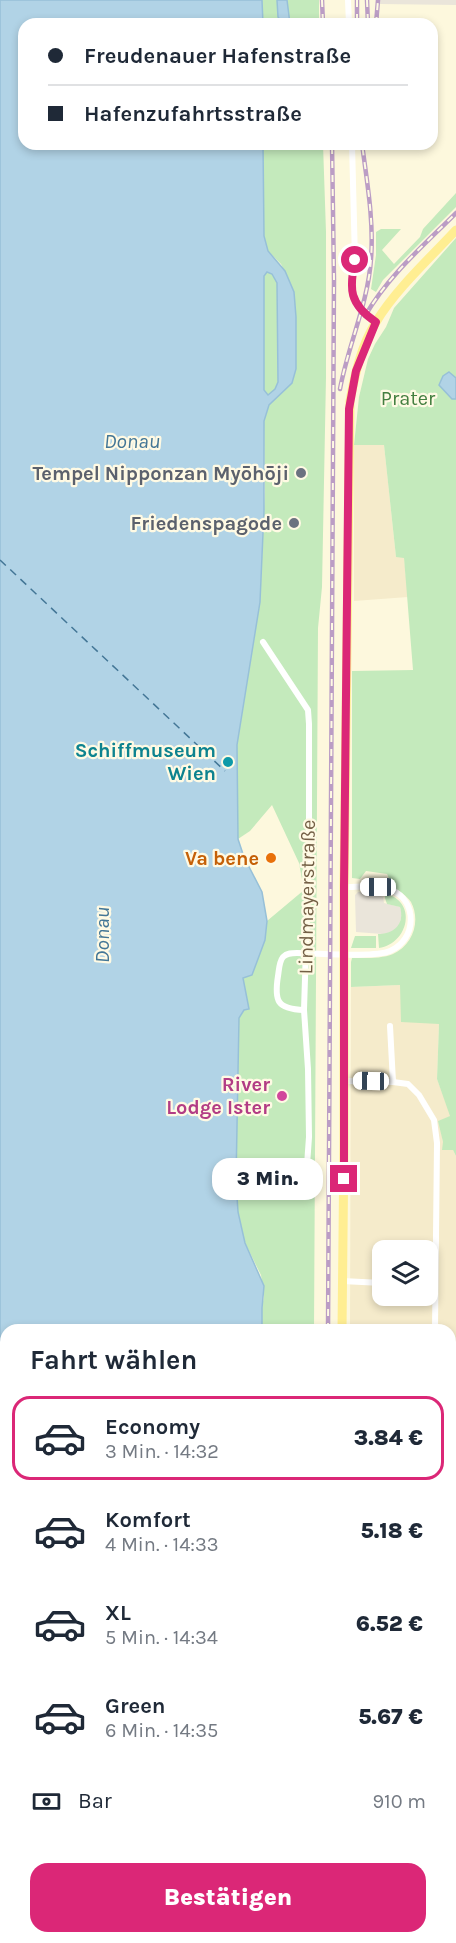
<!DOCTYPE html>
<html lang="de">
<meta charset="utf-8">
<style>
:root{--surface:#fff;--page:#f6f6f7;--text:#1f2937;--muted:#747a83;--line:#e0e1e3;--accent:#db2777}
body{margin:0;font-family:Karla,sans-serif;background:var(--page);color:var(--text);height:100vh;display:flex;flex-direction:column;font-size:22px;white-space:nowrap}
*{box-sizing:border-box;margin:0}
p{font-size:20px;color:var(--muted)}
.icon{flex:none;width:33px;height:33px;fill:none;stroke:currentColor;stroke-width:2;stroke-linecap:round;stroke-linejoin:round}
.map{position:relative;flex:1;overflow:hidden}
.details{position:absolute;left:0px;top:1324px;width:456px;height:620px;display:flex;flex-direction:column;background:var(--surface);border-radius:18px 18px 0 0;box-shadow:0 3px 9px #0003}
.details>*{flex:none}
.top-card{position:absolute;left:18px;top:18px;width:420px;height:132px;border-radius:18px;box-shadow:0 3px 9px #0003;display:grid;align-content:center;height:132px;padding:0 30px;background:var(--surface)}
.tools{position:absolute;left:372px;top:1240px;display:grid;gap:12px}
.tools a{display:grid;place-items:center;width:66px;height:66px;border-radius:12px;background:var(--surface);box-shadow:0 3px 9px #0003;font-size:30px}
.end{position:absolute;width:27px;height:27px;margin:-14px;border:8px solid #db2777;background:#fff;box-shadow:0 0 0 3px #fff}
.from{border-radius:50%}
.bubble{position:absolute;height:42px;border-radius:18px;background:var(--surface);box-shadow:0 3px 9px #0003;font-size:20px;font-weight:800;line-height:42px;text-align:center}
.car{position:absolute;width:18px;height:36px;margin:-18px -9px;border-radius:8px;box-shadow:0 0 4px 2px #0007;background:linear-gradient(#fff 24%,#345 0 40%,#fff 0 76%,#345 0 86%,#fff 0)}
.top-card b{display:flex;align-items:center;gap:21px;height:57px;font-size:22px}
.top-card b+b{border-top:2px solid var(--line)}
.top-card i{width:15px;height:15px;background:var(--text)}
ul{padding:0;list-style:none}
li{display:flex;align-items:center;gap:18px;height:84px;margin:0 12px 9px;padding:0 18px;border:3px solid transparent;border-radius:18px}
li div{flex:1}
li b{display:block;font-size:22px}
li em{font-style:normal;font-weight:800}
li.on{border-color:var(--accent)}
li>.icon{width:54px;height:54px;stroke-width:1.5}
h2{padding:0 30px;font-size:27px;line-height:72px}
.pay{display:flex;align-items:center;gap:15px;height:66px;padding:0 30px;font-size:22px}
.pay p{margin-inline-start:auto}
.cta{display:flex;gap:12px;margin-top:auto;padding:12px 30px}
.cta a{flex:1;height:69px;border-radius:18px;background:var(--accent);color:#fff;font-size:24px;font-weight:800;line-height:69px;text-align:center}
.map>svg:first-child{display:block}
</style>
<div class="map">
<svg width="456" height="1943" viewBox="0 0 456 1943">
<rect width="100%" height="100%" fill="#fdf8dd"/>
<!-- residential -->
<g fill="#f5ebcb" fill-rule="evenodd">
<path d="M354,445H384L396,557H404L408,597L354,601Z"/>
<path d="M400,985L439,1024L437,1079L451,1116L439,1121L443,1142L453,1150L456,1156V1398H450V1330H350L351,987ZM382,1251H428V1296H382Z"/>
</g>
<!-- industrial -->
<g fill="#eae5da">
<path d="M380,0H456V5L380,4Z"/>
<path d="M358,892H371L383,897L384,903L400,907L402,914L399,926L392,933L382,934L356,932L355,895Z"/>
</g>
<!-- green -->
<g fill="#c4eabc">
<path d="M262,0H277L278,17L283,24H263Z"/>
<path d="M287,0H319V24H290Z"/>
<path d="M263,144H323L326,232V377L322,587L318,628L314,1330H262V1308L264,1296L261,1275L245,1243L238,1212L236,1181L239,1017L244,1010L249,1009L243,978L265,940L267,921L304,890L299,863L272,805L250,831L238,839L237,745L260,602L265,492L264,421L269,405L292,383L296,369V316L294,292L281,264L268,251L264,236Z"/>
<path d="M456,193V207L383,280L376,292L371,289L376,255V232L381,229H401L382,250L394,264L420,237L423,229Z"/>
<path d="M456,238V1156L453,1150H442L443,1142L438,1121L450,1116L437,1079L439,1024L401,1022L400,985L351,987V962L352,958C364,958 381,959 393,954C413,945 421,921 411,902C406,895 400,892 394,887C391,884 389,878 387,874L366,871L360,879L352,878V671L413,670L404,558L396,557L384,445H354L359,397L368,359L375,344L386,327L394,308Z"/>
<path d="M267,272L272,274L277,283L278,382L275,389L268,395L264,390V276Z"/>
<path d="M385,894C417,900 410,943 379,948L378,934C394,934 405,924 400,907L387,904L385,898Z"/>
<path d="M355,936H376V948H351Z"/>
<path d="M450,1398H456V1548L450,1549Z"/>
<path d="M450,1561H456V1917L450,1918Z"/>
<rect x="249" y="1938" width="32" height="5"/>
<path d="M429,1938L456,1943H386L384,1939Z"/>
</g>
<!-- water -->
<g fill="#b1d3e6" stroke="#97c0d8" stroke-width="1.5" fill-rule="evenodd">
<path d="M0,0H262L263,24H24V144H263L264,236L268,251L285,271L294,292L296,317V369L292,383L269,405L264,421V510L260,602L237,745L238,839L244,857L262,892L267,921L265,940L252,975L243,978L249,1009L244,1010L239,1018L236,1181L238,1212L245,1243L264,1286L262,1308V1330H6V1938L0,1943ZM267,272L272,274L277,283L278,382L275,389L268,395L264,390V276Z"/>
<path d="M277,0H287L290,24H283L278,17Z"/>
<path d="M449,372L456,378V399H452L439,385L443,376Z"/>
</g>
<!-- pier -->
<path fill="#fdf8dd" d="M0,1938H252V1941L186,1943H0Z"/>
<g fill="none" stroke-linecap="round" stroke-linejoin="round">
<!-- ferry -->
<path stroke="#437696" stroke-width="1.5" stroke-dasharray="8 6" stroke-linecap="butt" d="M0,560L225,771"/>
<!-- minor -->
<g stroke="#fff" stroke-width="6">
<path d="M348,0L349,24"/>
<path d="M352,144L355,260L351,287L357,307L376,322"/>
<path d="M263,642L308,710L309,724V851L304,1010L308,1069L309,1137L307,1165"/>
<path d="M304,1010C277,1009 274,1001 278,976C279,970 279,962 283,957C287,953 292,953 297,953C317,953 374,958 390,951C417,940 418,900 391,890C377,884 359,887 344,887"/>
<path d="M390,1026L393,1082"/>
<path d="M344,1081L393,1082L408,1084L419,1095L434,1120L437,1143L435,1330"/>
<path d="M342,1281L382,1283"/>
<path d="M450,1554L456,1553"/>
</g>
<!-- primary -->
<g stroke="#ffee92" stroke-width="9">
<path d="M342,1330L344,1143V887L350,401C355,374 361,346 376,322C396,289 430,258 456,230"/>
<path d="M345,1943V1938"/>
</g>
<defs>
<g id="rail">
<path d="M322,0L323,24"/>
<path d="M357,0V24"/>
<path d="M367,0L368,24"/>
<path d="M376,24L378,0"/>
<path d="M365,316C388,276 423,246 456,213"/>
<path d="M340,389C348,345 368,304 371,259C374,221 367,182 362,144"/>
<path d="M328,1330L334,280L332,144"/>
<path d="M450,1925H456"/>
<path d="M324,1938V1943"/>
<path d="M0,1942L84,1939"/>
<path d="M77,1943L222,1938"/>
</g>
</defs>
<!-- rail casing -->
<use href="#rail" stroke="#bb9dc5" stroke-width="4.5"/>
<!-- rail -->
<use href="#rail" stroke="#fffae4" stroke-width="2" stroke-dasharray="7" stroke-linecap="butt"/>
</g>
<g fill="none" stroke-linecap="round" stroke-linejoin="round">
<!-- route -->
<path stroke="#db2777" stroke-width="8" d="M344,1179V887L349,409L356,371L376,322C349,304 349,289 355,260"/>
</g>
<!-- markers -->
<g fill="#6b7280" stroke="#fffae4" stroke-width="2">
<circle cx="301" cy="473" r="6"/>
<circle cx="294" cy="523" r="6"/>
</g>
<circle fill="#0f9aa8" stroke="#fffae4" stroke-width="2" cx="228" cy="762" r="6"/>
<circle fill="#e8710a" stroke="#fffae4" stroke-width="2" cx="271" cy="858" r="6"/>
<circle fill="#d1479c" stroke="#fffae4" stroke-width="2" cx="282" cy="1096" r="6"/>
<g text-anchor="middle" dominant-baseline="central" stroke-width="4.5" stroke-linejoin="round" paint-order="stroke">
<!-- park labels -->
<g font-size="20" fill="#447f40" stroke="#fffae4">
<text x="408" y="398">Prater</text>
</g>
<!-- worship labels -->
<g font-size="20" font-weight="bold" fill="#5b616d" stroke="#fffae4" text-anchor="end">
<text x="289" y="473">Tempel Nipponzan Myōhōji</text>
<text x="282" y="523">Friedenspagode</text>
</g>
<!-- culture labels -->
<g font-size="20" font-weight="bold" fill="#0d838f" stroke="#fffae4" text-anchor="end">
<text x="216" y="750">Schiffmuseum<tspan x="216" dy="23">Wien</tspan></text>
</g>
<!-- food labels -->
<g font-size="20" font-weight="bold" fill="#c56008" stroke="#fffae4" text-anchor="end">
<text x="259" y="858">Va bene</text>
</g>
<!-- street labels -->
<g font-size="20" fill="#735f45" stroke="#fffae4">
<text transform="translate(307 897) rotate(-89)">Lindmayerstraße</text>
</g>
<!-- hotel labels -->
<g font-size="20" font-weight="bold" fill="#b23c85" stroke="#fffae4" text-anchor="end">
<text x="270" y="1084">River<tspan x="270" dy="23">Lodge Ister</tspan></text>
</g>
<!-- water labels -->
<g font-size="21" font-style="italic" fill="#437696" stroke="#fffae4">
<text x="132" y="441">Donau</text>
<text transform="translate(102 935) rotate(-90)">Donau</text>
</g>
</g>
</svg>
<div class="tools">
<a><svg class="icon" aria-label="layers" viewBox="0 0 24 24"><path d="M12 4l9 5-9 5-9-5zM3 14l9 5 9-5"/></svg></a>
</div>
<i class="end from" style="left:355px;top:260px"></i>
<i class="end" style="left:344px;top:1179px"></i>
<div class="bubble" style="left:212px;top:1158px;width:111px">3 Min.</div>
<i class="car" style="left:378px;top:887px;rotate:270deg"></i>
<i class="car" style="left:371px;top:1081px;rotate:271deg"></i>
<div class="top-card">
<b><i class="from"></i>Freudenauer Hafenstraße</b>
<b><i></i>Hafenzufahrtsstraße</b>
</div>
<section class="details">
<h2>Fahrt wählen</h2>
<ul>
<li class="on"><svg class="icon" aria-label="car" viewBox="0 0 24 24"><path d="M5 17H2v-5l4-1 3-4h7l3 4 3 1v5h-3M9 17h6M6 11h13"/><circle cx="7" cy="17" r="2"/><circle cx="17" cy="17" r="2"/></svg><div><b>Economy</b><p>3 Min. · 14:32</p></div><em>3.84 €</em></li>
<li><svg class="icon" aria-label="car" viewBox="0 0 24 24"><path d="M5 17H2v-5l4-1 3-4h7l3 4 3 1v5h-3M9 17h6M6 11h13"/><circle cx="7" cy="17" r="2"/><circle cx="17" cy="17" r="2"/></svg><div><b>Komfort</b><p>4 Min. · 14:33</p></div><em>5.18 €</em></li>
<li><svg class="icon" aria-label="car" viewBox="0 0 24 24"><path d="M5 17H2v-5l4-1 3-4h7l3 4 3 1v5h-3M9 17h6M6 11h13"/><circle cx="7" cy="17" r="2"/><circle cx="17" cy="17" r="2"/></svg><div><b>XL</b><p>5 Min. · 14:34</p></div><em>6.52 €</em></li>
<li><svg class="icon" aria-label="car" viewBox="0 0 24 24"><path d="M5 17H2v-5l4-1 3-4h7l3 4 3 1v5h-3M9 17h6M6 11h13"/><circle cx="7" cy="17" r="2"/><circle cx="17" cy="17" r="2"/></svg><div><b>Green</b><p>6 Min. · 14:35</p></div><em>5.67 €</em></li>
</ul>
<div class="pay"><svg class="icon" aria-label="cash" viewBox="0 0 24 24"><path d="M3 7h18v10H3z"/><circle cx="12" cy="12" r="2"/></svg>Bar<p>910 m</p></div>
<div class="cta"><a>Bestätigen</a></div>
</section>
</div>
